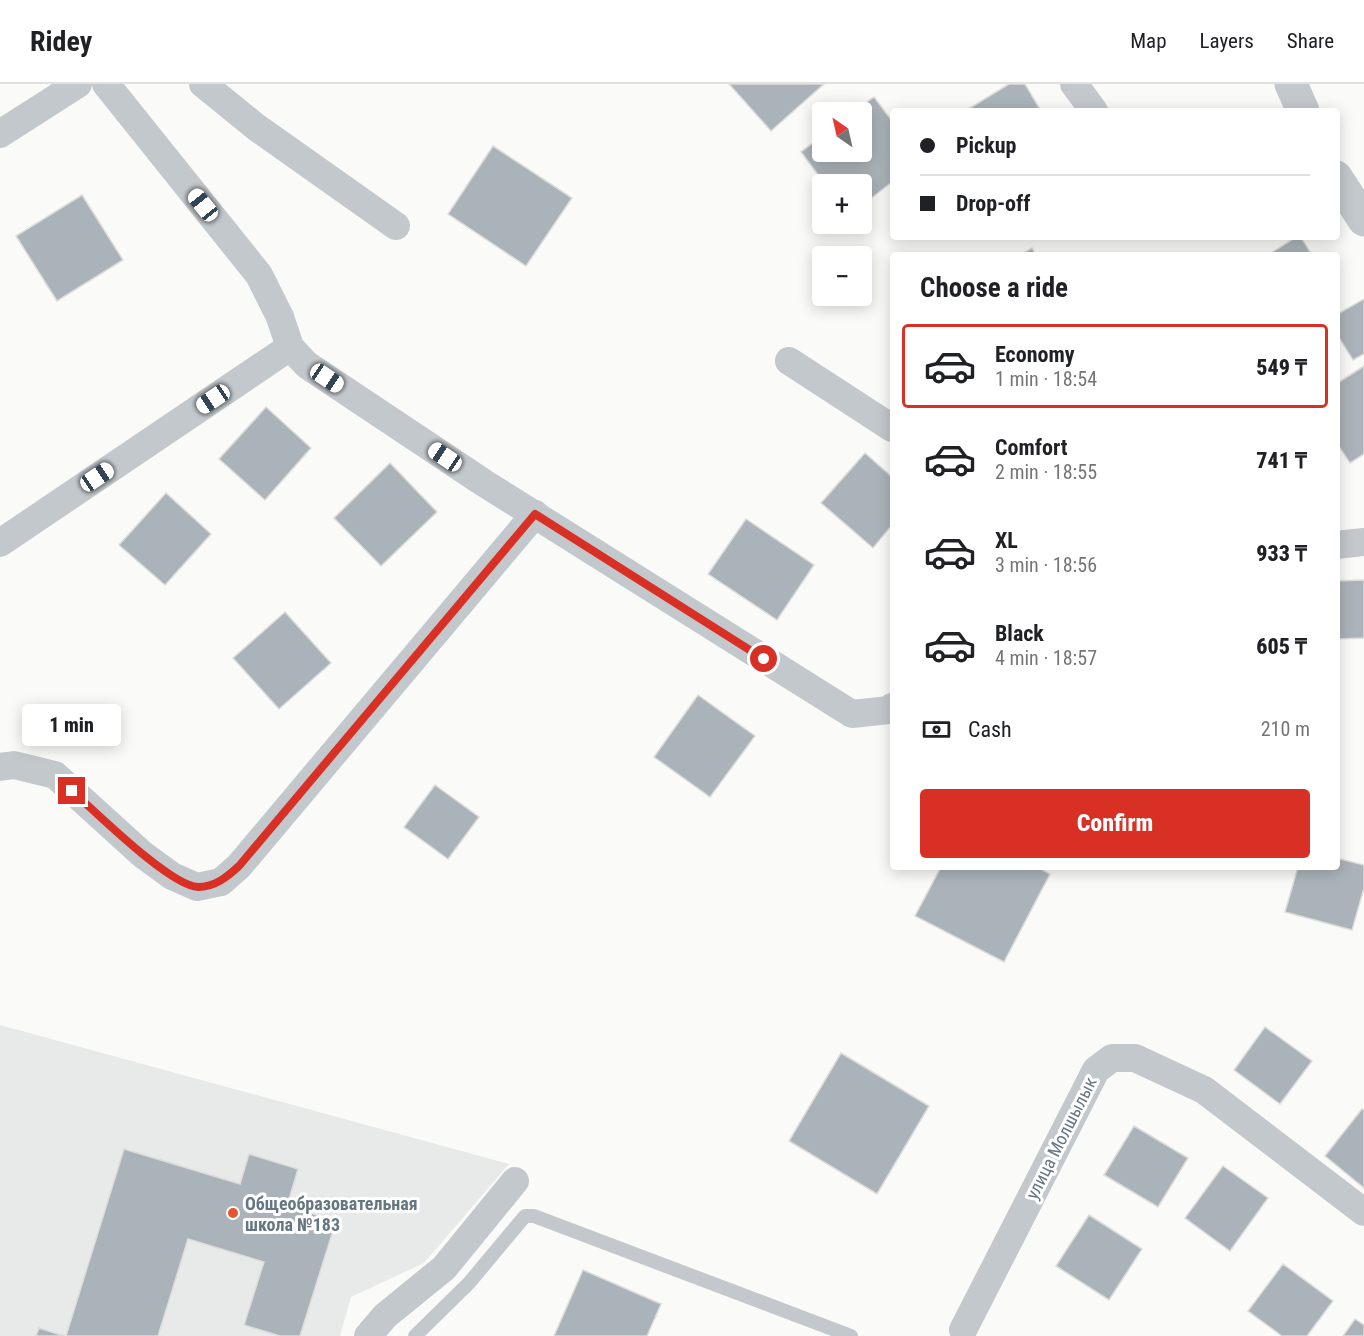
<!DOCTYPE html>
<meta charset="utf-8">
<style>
:root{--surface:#fff;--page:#f6f6f6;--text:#202124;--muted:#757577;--line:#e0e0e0;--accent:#d93025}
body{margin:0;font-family:"Roboto Condensed",sans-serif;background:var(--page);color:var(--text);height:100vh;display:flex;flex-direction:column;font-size:22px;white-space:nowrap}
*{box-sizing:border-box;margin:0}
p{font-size:20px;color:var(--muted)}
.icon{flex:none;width:33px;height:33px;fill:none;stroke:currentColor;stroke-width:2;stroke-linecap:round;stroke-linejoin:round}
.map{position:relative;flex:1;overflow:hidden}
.sheet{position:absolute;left:890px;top:168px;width:450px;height:618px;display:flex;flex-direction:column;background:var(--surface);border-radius:6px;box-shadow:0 3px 15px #0003}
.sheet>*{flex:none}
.hud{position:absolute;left:890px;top:24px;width:450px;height:132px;border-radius:6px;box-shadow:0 3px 15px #0003;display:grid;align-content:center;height:132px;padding:0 30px;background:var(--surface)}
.needle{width:39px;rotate:326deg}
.controls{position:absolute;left:812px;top:18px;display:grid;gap:12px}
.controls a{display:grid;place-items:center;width:60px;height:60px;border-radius:6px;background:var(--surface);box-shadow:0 3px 15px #0003;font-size:30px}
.end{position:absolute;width:27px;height:27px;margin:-14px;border:8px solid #d93025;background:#fff;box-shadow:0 0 0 3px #fff}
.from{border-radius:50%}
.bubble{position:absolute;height:42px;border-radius:6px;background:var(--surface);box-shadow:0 3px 15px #0003;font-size:20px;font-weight:800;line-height:42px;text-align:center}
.car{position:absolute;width:18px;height:36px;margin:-18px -9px;border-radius:8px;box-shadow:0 0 4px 2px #0007;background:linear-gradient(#fff 24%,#345 0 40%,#fff 0 76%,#345 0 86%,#fff 0)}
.hud b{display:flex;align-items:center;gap:21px;height:57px;font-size:22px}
.hud b+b{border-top:2px solid var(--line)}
.hud i{width:15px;height:15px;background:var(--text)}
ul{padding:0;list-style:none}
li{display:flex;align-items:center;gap:18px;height:84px;margin:0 12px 9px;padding:0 18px;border:3px solid transparent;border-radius:6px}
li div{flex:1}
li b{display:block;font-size:22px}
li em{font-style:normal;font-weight:800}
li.on{border-color:var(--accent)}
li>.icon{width:54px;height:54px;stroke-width:1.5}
h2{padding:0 30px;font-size:27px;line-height:72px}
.pay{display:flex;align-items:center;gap:15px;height:66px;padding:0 30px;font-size:22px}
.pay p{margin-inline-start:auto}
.cta{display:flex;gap:12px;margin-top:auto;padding:12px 30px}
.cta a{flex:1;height:69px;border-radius:6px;background:var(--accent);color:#fff;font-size:24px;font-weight:800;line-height:69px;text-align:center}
header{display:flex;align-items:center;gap:36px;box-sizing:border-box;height:84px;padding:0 30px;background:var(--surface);border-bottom:2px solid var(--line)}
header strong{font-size:28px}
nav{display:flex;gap:33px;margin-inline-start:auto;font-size:21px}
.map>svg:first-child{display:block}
</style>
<header>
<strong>Ridey</strong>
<nav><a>Map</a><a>Layers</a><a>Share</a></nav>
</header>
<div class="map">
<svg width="1364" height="1252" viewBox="0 0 1364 1252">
<rect width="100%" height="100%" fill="#fafaf8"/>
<!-- built -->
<path fill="#e8e9e9" d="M0,941L509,1080L424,1179L351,1213L340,1252H0Z"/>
<!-- building -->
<g fill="#aab3b9" stroke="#dcdcda" stroke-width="1.5">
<path d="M729,0H824L771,47Z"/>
<path d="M1009,0H1025L1041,27H965Z"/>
<path d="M874,13L892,37V98L861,122V100H825L801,68L822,52V68H861V28H853Z"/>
<path d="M493,62L572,114L526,182L448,130Z"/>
<path d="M82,111L123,176L57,217L16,152Z"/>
<path d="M1296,153H1301L1312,171H1268Z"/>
<path d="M1032,164L1036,171H1020Z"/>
<path d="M1364,215V270L1353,276L1336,249V231Z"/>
<path d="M1364,282V370L1350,379L1336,358V300Z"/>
<path d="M266,323L311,364L265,416L219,375Z"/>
<path d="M865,369L892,393V441L873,464L821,419Z"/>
<path d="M390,379L437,428L381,482L334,434Z"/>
<path d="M166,409L211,450L165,501L119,461Z"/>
<path d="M746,435L814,481L777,536L708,490Z"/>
<path d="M1364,496V554L1336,555V497Z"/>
<path d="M285,528L331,579L279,625L233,574Z"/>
<path d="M698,611L755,652L710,713L654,673Z"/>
<path d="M435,701L479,733L448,775L404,743Z"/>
<path d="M1336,774L1364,781V804L1352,846L1285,828L1298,783H1336Z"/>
<path d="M941,783H1037L1050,790L1004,878L915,832Z"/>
<path d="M1265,943L1312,977L1280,1020L1234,986Z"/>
<path d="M841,969L929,1022L877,1110L789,1057Z"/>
<path d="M1362,1025L1364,1026V1104L1325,1072Z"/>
<path d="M1134,1042L1188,1074L1158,1123L1104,1091Z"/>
<path d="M124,1065L240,1100L249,1070L298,1085L287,1122L336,1137L300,1252H280L244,1241L264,1178L188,1155L158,1252H66Z"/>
<path d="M1223,1082L1268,1114L1230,1167L1185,1134Z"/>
<path d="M1089,1131L1142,1165L1109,1216L1056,1182Z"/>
<path d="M1283,1180L1333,1217L1307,1252H1282L1248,1227Z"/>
<path d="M583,1186L661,1220L647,1252H554Z"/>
<path d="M1355,1235L1364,1241V1252H1343Z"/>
<path d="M39,1244L64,1252H36Z"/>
</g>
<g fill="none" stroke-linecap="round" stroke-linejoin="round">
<!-- service -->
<path stroke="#c3c8cc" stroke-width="14" d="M415,1252L469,1199L525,1132H534L851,1252"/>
<!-- minor -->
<g stroke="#c3c8cc" stroke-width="28">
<path d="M106,0L259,191L280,233L290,263L307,281L484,399L852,630L889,626L892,623"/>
<path d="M203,0L256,43L396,142"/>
<path d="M1074,0L1094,27"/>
<path d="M0,50L78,0"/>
<path d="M789,277L892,344"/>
<path d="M0,459L290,263"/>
<path d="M1336,461L1364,458"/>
<path d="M0,683L14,681L55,691L142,770L172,792L197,803L221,798L239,782L535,430"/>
<path d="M963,1246L1096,986L1112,974H1135L1204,1006L1364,1128"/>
<path d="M368,1252L385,1232L444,1184L515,1097"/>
</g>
<!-- tertiary -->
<g stroke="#c3c8cc" stroke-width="33">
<path d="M1291,0L1303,27"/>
<path d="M1336,93L1364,136"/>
</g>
</g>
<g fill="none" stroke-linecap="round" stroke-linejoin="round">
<!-- route -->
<path stroke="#d93025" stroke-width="8" d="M72,707C96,728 170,802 198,803C215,803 227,793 239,782L535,430L764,575"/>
</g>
<!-- markers -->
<circle fill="#e4572e" stroke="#fff" stroke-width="2" cx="233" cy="1129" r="6"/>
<g text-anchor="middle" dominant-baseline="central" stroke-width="6" stroke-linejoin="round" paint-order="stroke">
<!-- street labels -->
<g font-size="18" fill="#657683" stroke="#fff">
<text transform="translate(1061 1054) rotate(-63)">улица Молшылык</text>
</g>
<!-- poi labels -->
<g font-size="18" font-weight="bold" fill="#657683" stroke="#fff" text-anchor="start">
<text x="245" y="1119">Общеобразовательная<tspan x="245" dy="21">школа №183</tspan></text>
</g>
</g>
</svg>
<div class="controls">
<a><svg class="needle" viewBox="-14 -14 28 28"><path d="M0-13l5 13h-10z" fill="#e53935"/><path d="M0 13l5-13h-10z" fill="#757577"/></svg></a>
<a>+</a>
<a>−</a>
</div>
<i class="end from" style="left:764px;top:575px"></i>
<i class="end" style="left:72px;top:707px"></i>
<div class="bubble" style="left:22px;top:620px;width:99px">1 min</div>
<i class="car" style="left:203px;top:121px;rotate:321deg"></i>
<i class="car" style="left:327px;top:294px;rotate:124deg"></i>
<i class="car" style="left:213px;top:315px;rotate:236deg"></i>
<i class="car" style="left:445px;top:373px;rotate:304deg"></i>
<i class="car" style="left:97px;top:393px;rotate:56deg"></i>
<div class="hud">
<b><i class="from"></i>Pickup</b>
<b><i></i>Drop-off</b>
</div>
<section class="sheet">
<h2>Choose a ride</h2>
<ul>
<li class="on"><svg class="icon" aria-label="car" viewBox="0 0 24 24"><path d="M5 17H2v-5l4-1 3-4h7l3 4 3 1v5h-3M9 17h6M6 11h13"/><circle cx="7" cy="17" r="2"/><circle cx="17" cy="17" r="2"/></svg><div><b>Economy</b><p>1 min · 18:54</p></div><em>549 ₸</em></li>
<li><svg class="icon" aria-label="car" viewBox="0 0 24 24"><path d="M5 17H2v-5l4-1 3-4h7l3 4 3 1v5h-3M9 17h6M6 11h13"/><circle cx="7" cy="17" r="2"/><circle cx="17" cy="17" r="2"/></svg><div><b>Comfort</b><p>2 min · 18:55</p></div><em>741 ₸</em></li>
<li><svg class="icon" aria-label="car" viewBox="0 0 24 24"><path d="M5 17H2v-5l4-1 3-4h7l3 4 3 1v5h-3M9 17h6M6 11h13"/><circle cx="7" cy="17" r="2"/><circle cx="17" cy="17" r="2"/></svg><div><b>XL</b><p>3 min · 18:56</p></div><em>933 ₸</em></li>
<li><svg class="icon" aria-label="car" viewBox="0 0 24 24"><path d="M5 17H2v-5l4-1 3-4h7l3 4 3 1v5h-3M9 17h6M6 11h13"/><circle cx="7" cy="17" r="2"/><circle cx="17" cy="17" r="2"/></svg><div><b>Black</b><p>4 min · 18:57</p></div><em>605 ₸</em></li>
</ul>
<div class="pay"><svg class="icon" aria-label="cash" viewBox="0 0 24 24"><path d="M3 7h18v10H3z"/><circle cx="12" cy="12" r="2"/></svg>Cash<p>210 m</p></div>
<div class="cta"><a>Confirm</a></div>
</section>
</div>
